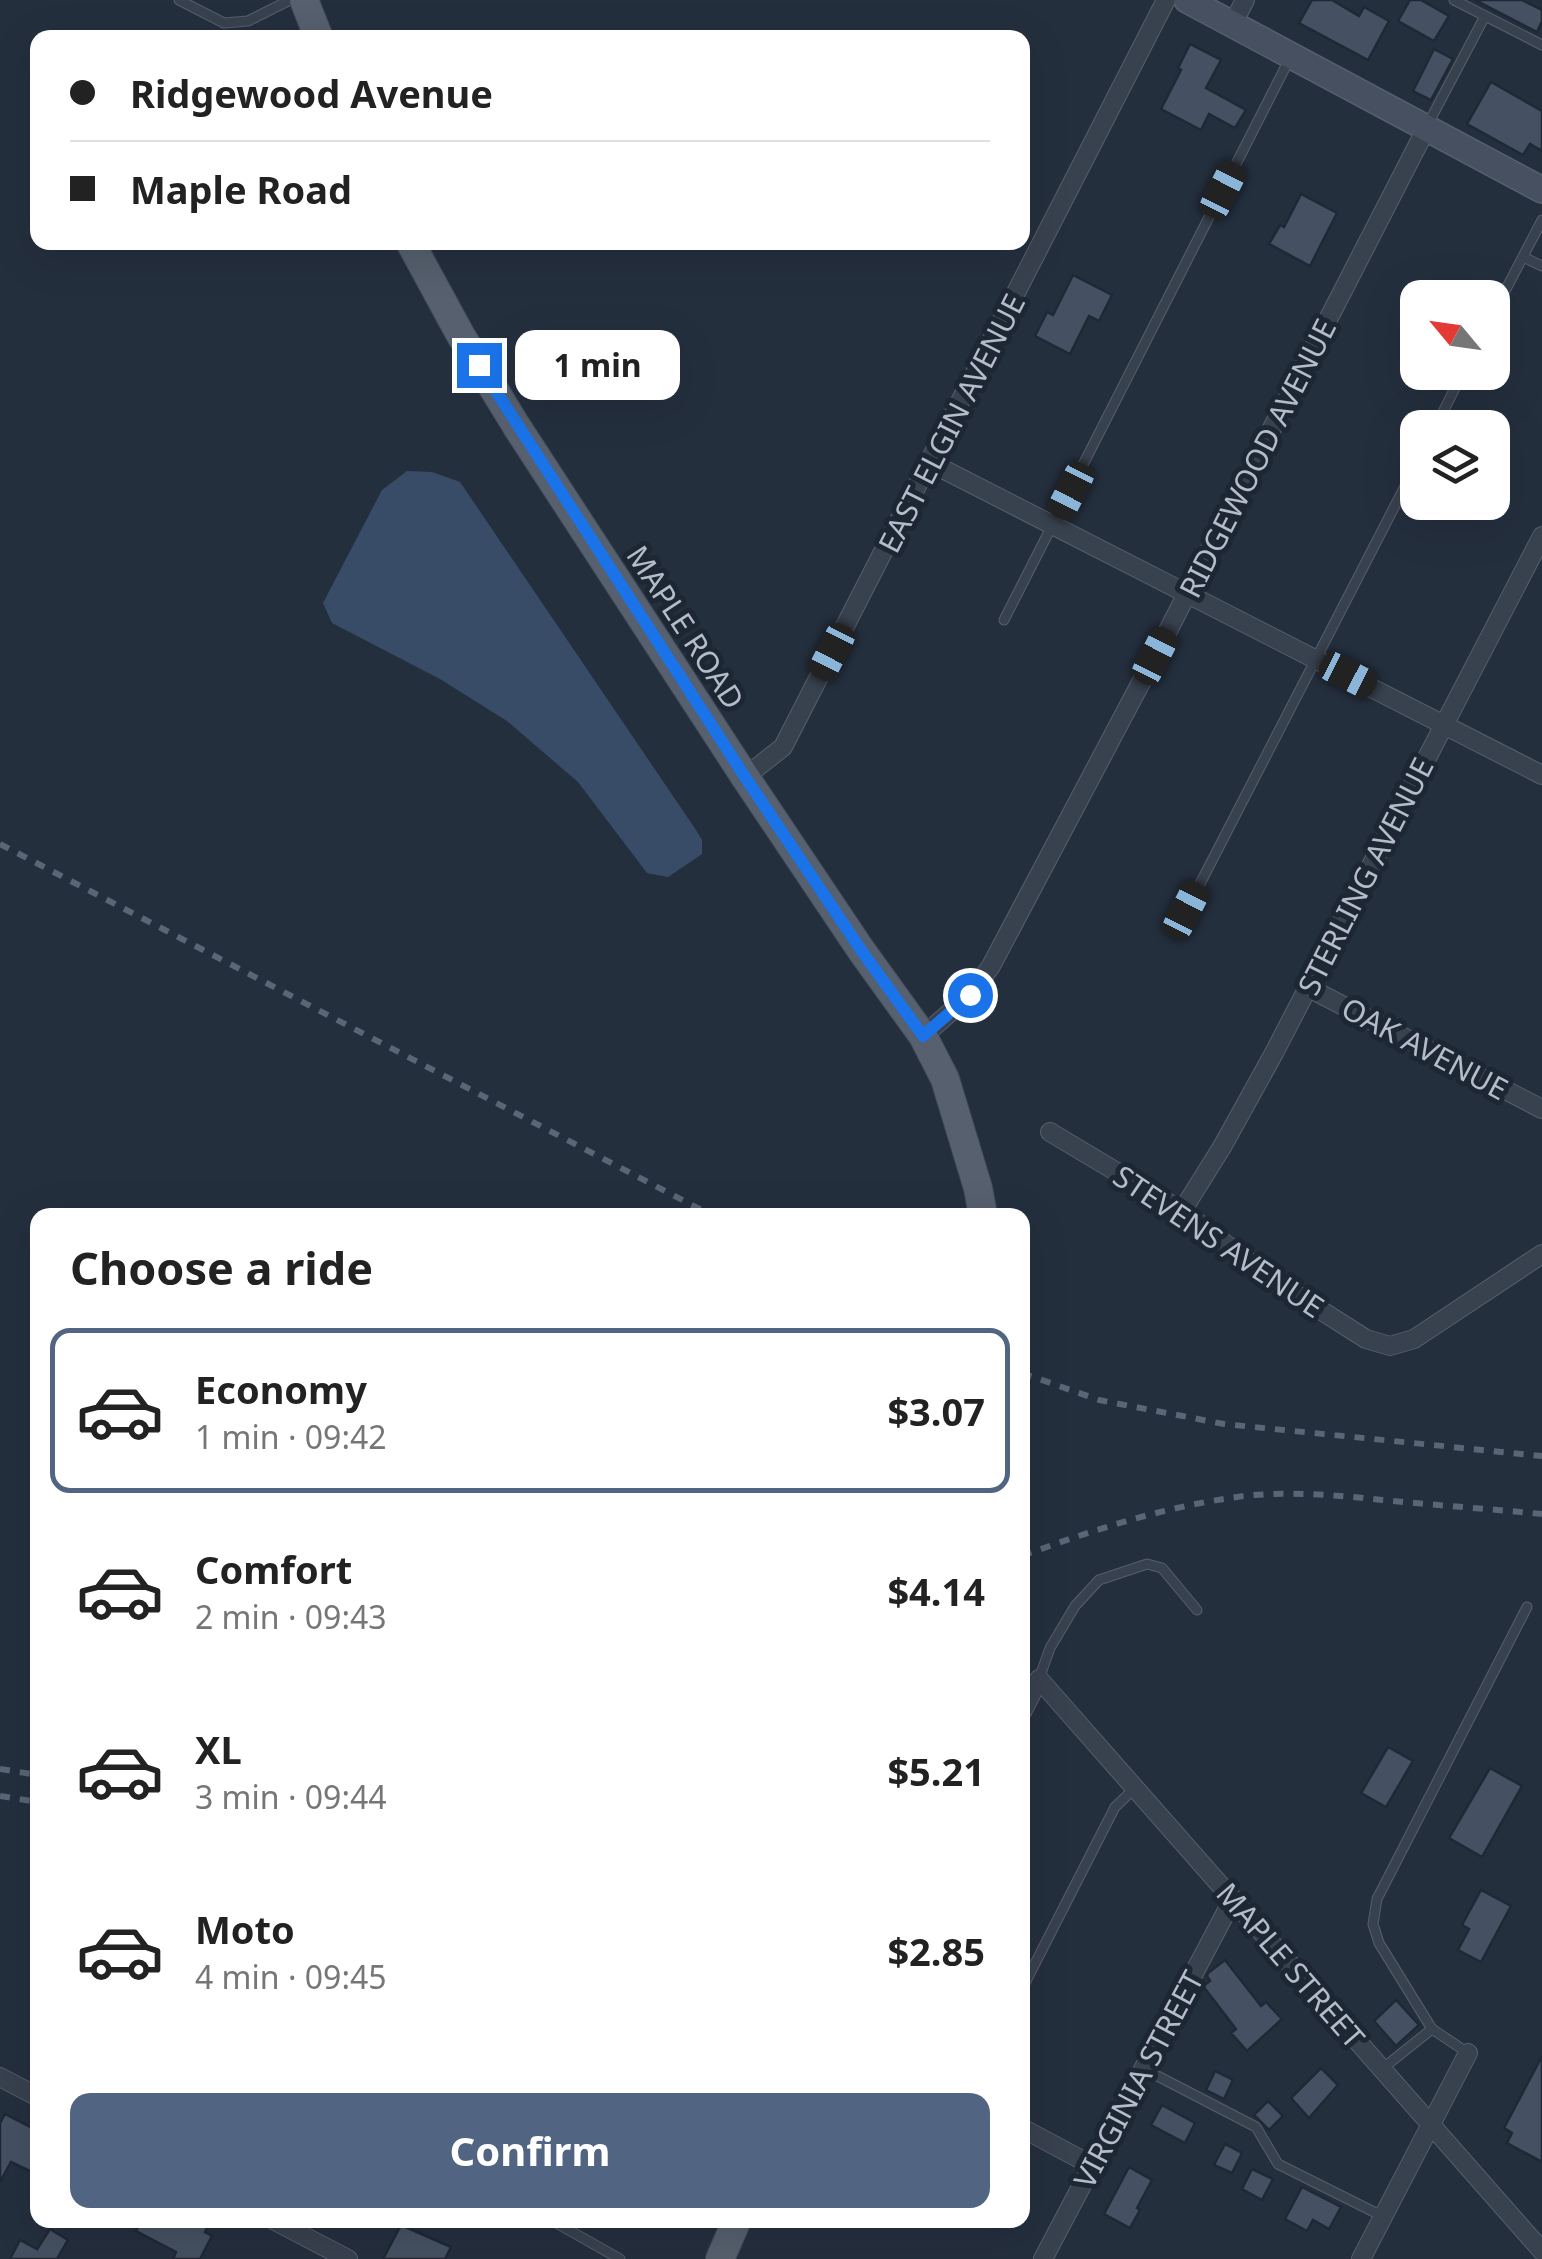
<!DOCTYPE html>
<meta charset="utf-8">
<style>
:root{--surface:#fff;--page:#f2f2f2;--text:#222;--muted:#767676;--line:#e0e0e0;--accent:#516482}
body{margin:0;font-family:"Noto Sans",sans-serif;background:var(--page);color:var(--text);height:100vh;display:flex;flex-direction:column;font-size:38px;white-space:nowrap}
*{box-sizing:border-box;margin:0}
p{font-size:32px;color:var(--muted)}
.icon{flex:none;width:55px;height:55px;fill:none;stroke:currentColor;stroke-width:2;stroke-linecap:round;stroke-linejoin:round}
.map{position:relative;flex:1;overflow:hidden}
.side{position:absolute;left:30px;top:1208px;width:1000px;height:1020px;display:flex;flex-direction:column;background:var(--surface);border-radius:20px;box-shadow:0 10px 40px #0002}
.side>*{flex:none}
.top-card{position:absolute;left:30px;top:30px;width:1000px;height:220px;border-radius:20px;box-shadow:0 10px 40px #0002;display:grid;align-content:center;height:220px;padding:0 40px;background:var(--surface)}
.needle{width:65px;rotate:299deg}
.fabs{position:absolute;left:1400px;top:280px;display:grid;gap:20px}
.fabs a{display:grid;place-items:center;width:110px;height:110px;border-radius:20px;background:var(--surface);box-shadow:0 10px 40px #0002;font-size:50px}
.end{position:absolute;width:45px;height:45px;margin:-22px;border:12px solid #1a73e8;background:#fff;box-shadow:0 0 0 5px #fff}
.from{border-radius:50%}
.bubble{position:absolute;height:70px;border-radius:20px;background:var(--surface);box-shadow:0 10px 40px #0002;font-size:32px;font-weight:700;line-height:70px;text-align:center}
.car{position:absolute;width:30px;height:60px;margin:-30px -15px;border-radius:12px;box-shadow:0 0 8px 2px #0007;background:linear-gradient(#222 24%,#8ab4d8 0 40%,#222 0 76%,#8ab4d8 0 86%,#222 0)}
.top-card b{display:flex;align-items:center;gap:35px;height:95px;font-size:38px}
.top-card b+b{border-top:2px solid var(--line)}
.top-card i{width:25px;height:25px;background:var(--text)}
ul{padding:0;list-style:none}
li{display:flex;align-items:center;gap:30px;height:165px;margin:0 20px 15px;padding:0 20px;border:5px solid transparent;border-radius:20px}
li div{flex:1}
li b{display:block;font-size:38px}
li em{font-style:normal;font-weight:700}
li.selected{border-color:var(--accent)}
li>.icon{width:90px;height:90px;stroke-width:1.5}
h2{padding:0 40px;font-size:45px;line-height:120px}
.button{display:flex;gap:20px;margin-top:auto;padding:20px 40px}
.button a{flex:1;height:115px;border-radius:20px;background:var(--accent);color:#fff;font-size:40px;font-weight:700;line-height:115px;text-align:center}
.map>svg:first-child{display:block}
</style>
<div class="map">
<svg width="1542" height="2259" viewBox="0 0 1542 2259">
<rect width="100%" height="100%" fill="#242f3e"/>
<!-- water -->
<path fill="#394c67" d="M407,471L432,472L460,482L696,830L702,840V854L668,877L647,873L578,782L507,721L440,679L332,623L323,603L382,490Z"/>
<!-- building -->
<g fill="#455162" stroke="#1f2835" stroke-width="2.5">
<path d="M1312,0H1332L1359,16L1364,7L1389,21L1368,60L1299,23Z"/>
<path d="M1410,0H1421L1449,16L1434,41L1398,21Z"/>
<path d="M1475,0H1522L1542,10V21L1537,32Z"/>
<path d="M1190,44L1221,60L1206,88L1246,110L1235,128L1209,114L1201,130L1161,109L1181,70L1178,68Z"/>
<path d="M1434,49L1453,59L1431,100L1413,91Z"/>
<path d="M1491,82L1542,111V151L1530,144L1523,155L1467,124Z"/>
<path d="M1301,194L1337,213L1310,266L1269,244L1280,225L1284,227Z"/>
<path d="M1073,275L1112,295L1099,321L1089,316L1070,354L1035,336L1047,312L1053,315Z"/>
<path d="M1388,1747L1413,1761L1386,1807L1361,1793Z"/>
<path d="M1490,1768L1522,1786L1482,1857L1449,1838Z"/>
<path d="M1481,1890L1511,1906L1481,1962L1458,1950L1469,1929L1462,1925Z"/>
<path d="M1225,1960L1261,2006L1266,2002L1282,2019L1247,2051L1231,2033L1236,2029L1203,1986L1210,1981L1207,1976L1208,1973Z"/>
<path d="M1396,2000L1419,2025L1396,2046L1374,2021Z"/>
<path d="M1542,2056V2162L1507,2143L1512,2133L1504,2128Z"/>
<path d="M1321,2068L1338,2085L1309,2118L1291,2098Z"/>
<path d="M1215,2071L1233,2080L1224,2099L1206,2090Z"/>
<path d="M1268,2101L1283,2116L1269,2130L1254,2115Z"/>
<path d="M1162,2105L1195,2123L1185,2143L1151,2125Z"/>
<path d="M5,2114L38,2131V2175L11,2162L0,2182V2123Z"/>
<path d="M1225,2144L1242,2153L1232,2173L1214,2165Z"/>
<path d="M1129,2167L1152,2180L1137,2208L1140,2210L1130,2228L1104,2214Z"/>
<path d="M1252,2169L1273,2179L1262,2200L1242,2189Z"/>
<path d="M1302,2187L1341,2207L1329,2229L1313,2220L1307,2231L1285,2219Z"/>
<path d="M142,2220H211L205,2232L212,2236L200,2259H173L176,2252L136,2231Z"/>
<path d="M401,2225L451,2247L445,2259H383Z"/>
<path d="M50,2229L68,2240L57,2259H10L20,2240L37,2249Z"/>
</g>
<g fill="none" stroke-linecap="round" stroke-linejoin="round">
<defs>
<g id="lane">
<path d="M179,0L224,23L248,21L290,0"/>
<path d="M1454,0L1542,45"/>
<path d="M1428,124L1485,16"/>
<path d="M1523,257L1542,266"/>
<path d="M1492,316L1542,220"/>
<path d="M1435,428L1463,372"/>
<path d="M1004,620L1290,58"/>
<path d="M1186,911L1418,461"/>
<path d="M1039,1679L1050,1648L1075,1606L1099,1580L1147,1564L1162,1568L1197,1610"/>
<path d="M1022,1989L1115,1807L1135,1788"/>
<path d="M1432,2029L1379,1943L1373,1924L1377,1899L1527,1607"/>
<path d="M1144,2069L1256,2127L1278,2164L1384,2217"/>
<path d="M1382,2069L1432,2029L1468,2053"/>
<path d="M551,2220L620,2259"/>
</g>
<g id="street">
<path d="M1233,23L1245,0"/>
<path d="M931,463L1542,775"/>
<path d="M745,777L783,747L1166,0"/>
<path d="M1307,987L1542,1109"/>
<path d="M923,1036L970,995L991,966L1155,656L1427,127"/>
<path d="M1050,1132L1182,1211L1270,1278L1366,1339L1390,1346L1414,1339L1542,1254"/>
<path d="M1182,1211L1222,1147L1274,1053L1542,536"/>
<path d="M1022,1712L1039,1679L1542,2251"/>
<path d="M0,2077L38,2097"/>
<path d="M1022,2128L1093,2166"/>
<path d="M273,2220L348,2259"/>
<path d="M1043,2259L1233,1899"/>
<path d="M1361,2259L1468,2053"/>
</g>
<path id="secondary" d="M1187,0L1542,190"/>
<g id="primary">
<path d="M304,0L319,38"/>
<path d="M410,242L460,334L517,427L745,777L861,950L923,1036L945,1079L978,1188L983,1215"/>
<path d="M720,2259L737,2220"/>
</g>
</defs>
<!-- lane casing -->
<use href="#lane" stroke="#565f6c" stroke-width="11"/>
<!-- street casing -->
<use href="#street" stroke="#565f6c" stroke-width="20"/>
<!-- secondary casing -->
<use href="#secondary" stroke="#565f6c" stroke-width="28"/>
<!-- primary casing -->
<use href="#primary" stroke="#414a57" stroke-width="30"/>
<!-- lane -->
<use href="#lane" stroke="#38414e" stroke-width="9"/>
<!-- street -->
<use href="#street" stroke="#38414e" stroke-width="18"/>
<!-- secondary -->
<use href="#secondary" stroke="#465061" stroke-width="25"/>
<!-- primary -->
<use href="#primary" stroke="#56606e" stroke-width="28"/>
<!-- rail -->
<g stroke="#5a6575" stroke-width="6" stroke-dasharray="10 10" stroke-linecap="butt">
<path d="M0,844L711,1215"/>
<path d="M1022,1373L1099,1400L1224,1424L1542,1456"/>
<path d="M1022,1556C1095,1529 1167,1506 1244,1496C1290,1491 1336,1495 1382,1500C1435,1505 1489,1509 1542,1514"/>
<path d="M0,1769L38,1775"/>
<path d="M0,1796L38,1802"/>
</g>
</g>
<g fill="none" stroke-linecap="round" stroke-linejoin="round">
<!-- route -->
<path stroke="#1a73e8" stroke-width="12" d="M479,365L745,777L861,950L923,1036L970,995"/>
</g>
<g text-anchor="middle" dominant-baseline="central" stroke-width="10" stroke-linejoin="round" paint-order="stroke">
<!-- street labels -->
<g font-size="30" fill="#b4bcc9" stroke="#1d2633">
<text transform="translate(951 423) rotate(-63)">EAST ELGIN AVENUE</text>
<text transform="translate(1257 458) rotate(-63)">RIDGEWOOD AVENUE</text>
<text transform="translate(686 627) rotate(57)">MAPLE ROAD</text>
<text transform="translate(1365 876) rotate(-63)">STERLING AVENUE</text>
<text transform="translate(1425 1048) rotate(28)">OAK AVENUE</text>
<text transform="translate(1219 1241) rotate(34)">STEVENS AVENUE</text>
<text transform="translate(1291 1965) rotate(49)">MAPLE STREET</text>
<text transform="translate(1138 2079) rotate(-62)">VIRGINIA STREET</text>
</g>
</g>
</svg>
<div class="fabs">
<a><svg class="needle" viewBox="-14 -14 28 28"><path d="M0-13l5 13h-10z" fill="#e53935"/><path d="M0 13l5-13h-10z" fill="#767676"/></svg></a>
<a><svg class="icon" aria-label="layers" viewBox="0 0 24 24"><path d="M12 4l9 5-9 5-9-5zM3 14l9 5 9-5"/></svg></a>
</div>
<i class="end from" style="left:970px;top:995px"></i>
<i class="end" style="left:479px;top:365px"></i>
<div class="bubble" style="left:515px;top:330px;width:165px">1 min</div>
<i class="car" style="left:1223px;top:190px;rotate:27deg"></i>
<i class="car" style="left:1071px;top:491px;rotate:207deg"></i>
<i class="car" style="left:832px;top:652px;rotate:207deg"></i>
<i class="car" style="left:1155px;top:656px;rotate:27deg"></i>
<i class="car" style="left:1348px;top:675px;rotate:117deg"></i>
<i class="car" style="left:1186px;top:910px;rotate:27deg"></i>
<div class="top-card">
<b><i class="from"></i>Ridgewood Avenue</b>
<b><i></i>Maple Road</b>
</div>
<section class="side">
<h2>Choose a ride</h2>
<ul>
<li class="selected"><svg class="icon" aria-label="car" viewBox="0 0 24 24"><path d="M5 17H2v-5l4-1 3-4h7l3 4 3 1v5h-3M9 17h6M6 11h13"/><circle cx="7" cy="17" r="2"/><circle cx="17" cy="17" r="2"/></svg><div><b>Economy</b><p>1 min · 09:42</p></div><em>$3.07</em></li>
<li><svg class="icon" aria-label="car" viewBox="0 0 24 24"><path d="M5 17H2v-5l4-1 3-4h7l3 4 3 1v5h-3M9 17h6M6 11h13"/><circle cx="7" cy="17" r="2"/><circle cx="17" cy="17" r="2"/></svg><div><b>Comfort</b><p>2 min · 09:43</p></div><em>$4.14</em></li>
<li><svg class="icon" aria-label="car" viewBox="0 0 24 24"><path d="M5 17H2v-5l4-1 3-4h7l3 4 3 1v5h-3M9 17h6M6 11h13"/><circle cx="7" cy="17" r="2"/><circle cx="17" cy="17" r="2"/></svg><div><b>XL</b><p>3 min · 09:44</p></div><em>$5.21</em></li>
<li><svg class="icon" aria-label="car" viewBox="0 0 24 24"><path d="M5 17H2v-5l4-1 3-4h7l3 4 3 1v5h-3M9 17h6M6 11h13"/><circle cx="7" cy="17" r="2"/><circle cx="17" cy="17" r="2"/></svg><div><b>Moto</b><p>4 min · 09:45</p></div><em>$2.85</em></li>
</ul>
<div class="button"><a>Confirm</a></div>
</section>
</div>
